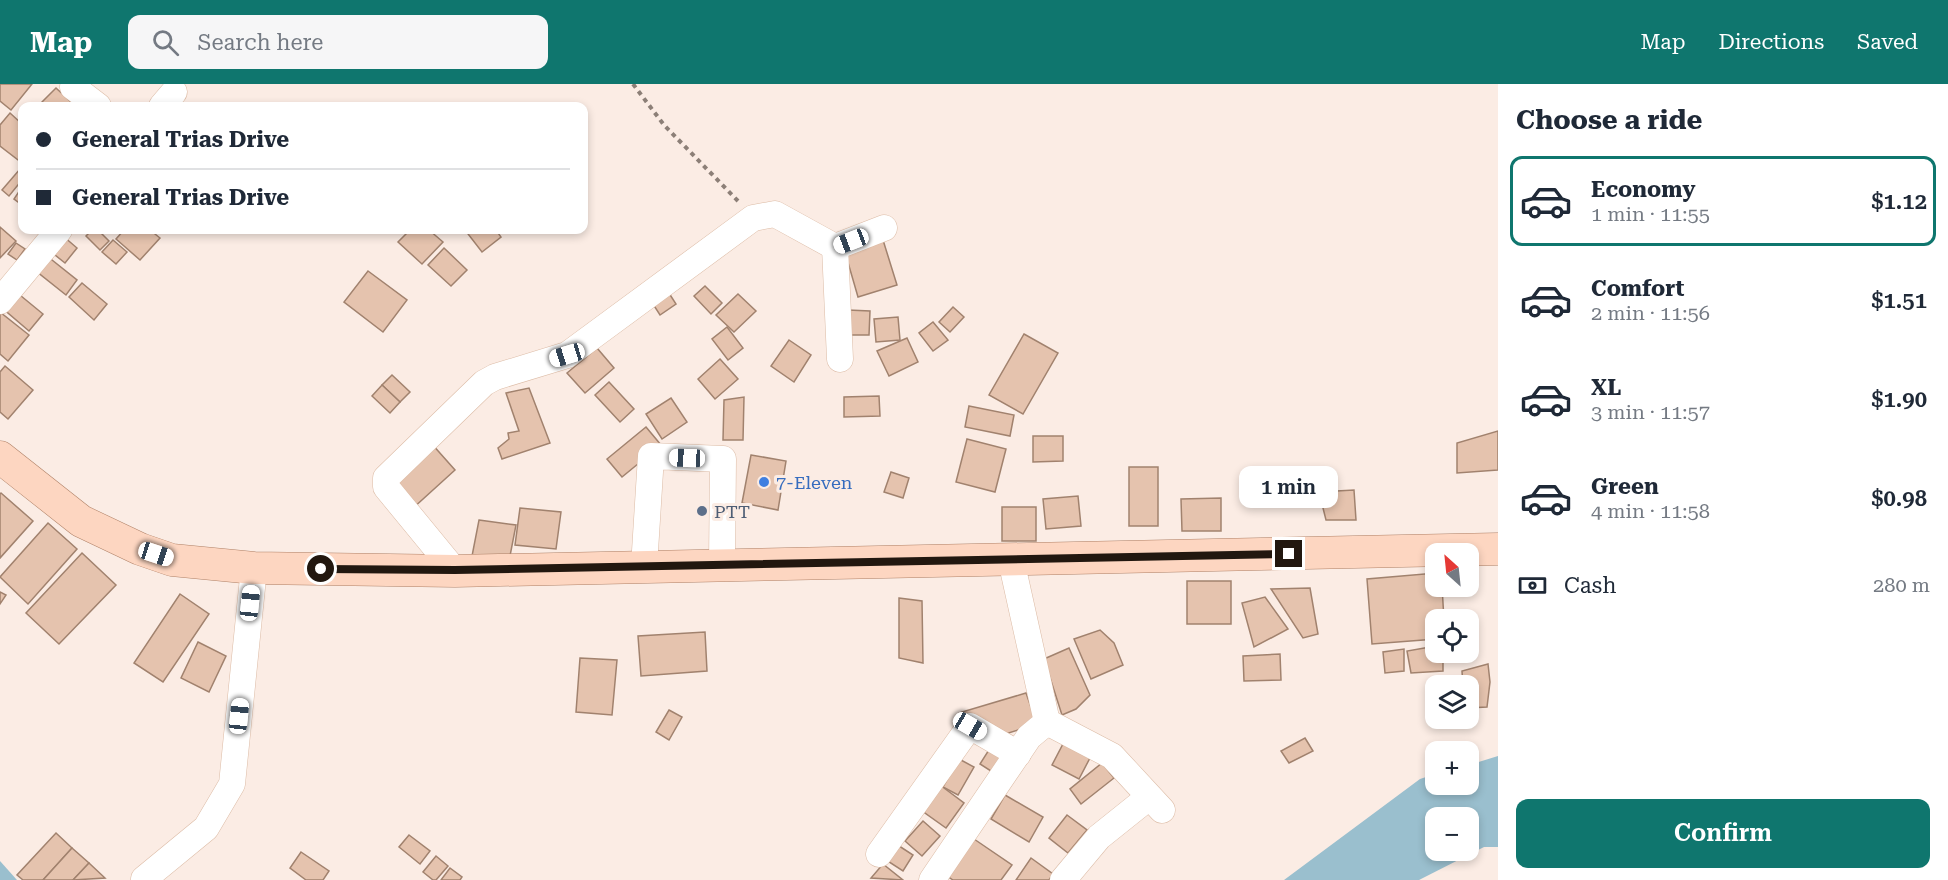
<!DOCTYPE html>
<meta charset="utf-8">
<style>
:root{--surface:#fff;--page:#f6f6f7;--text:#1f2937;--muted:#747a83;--line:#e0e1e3;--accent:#0f766e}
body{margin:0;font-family:"Roboto Serif",serif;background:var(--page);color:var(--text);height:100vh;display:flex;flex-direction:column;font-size:22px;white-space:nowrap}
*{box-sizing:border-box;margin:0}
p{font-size:20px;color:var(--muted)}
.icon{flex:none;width:33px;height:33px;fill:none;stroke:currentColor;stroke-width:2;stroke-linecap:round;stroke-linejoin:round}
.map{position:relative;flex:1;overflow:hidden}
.side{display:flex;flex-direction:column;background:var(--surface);width:450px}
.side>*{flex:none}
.top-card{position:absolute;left:18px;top:18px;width:570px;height:132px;border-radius:12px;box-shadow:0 3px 9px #0003;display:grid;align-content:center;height:132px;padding:0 18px;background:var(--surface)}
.needle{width:39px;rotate:333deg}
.buttons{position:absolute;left:1425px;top:459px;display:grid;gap:12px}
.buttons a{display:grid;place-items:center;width:54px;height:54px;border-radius:12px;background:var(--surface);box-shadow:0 3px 9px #0003;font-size:30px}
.end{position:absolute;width:27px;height:27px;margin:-14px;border:8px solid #22170f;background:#fff;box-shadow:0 0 0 3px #fff}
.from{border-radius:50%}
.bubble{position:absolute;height:42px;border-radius:12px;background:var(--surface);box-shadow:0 3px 9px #0003;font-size:20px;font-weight:600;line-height:42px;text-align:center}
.car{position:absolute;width:18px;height:36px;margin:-18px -9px;border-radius:8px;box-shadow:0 0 4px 2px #0007;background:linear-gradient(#fff 24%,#345 0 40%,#fff 0 76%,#345 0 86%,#fff 0)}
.top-card b{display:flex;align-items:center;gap:21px;height:57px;font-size:22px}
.top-card b+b{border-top:2px solid var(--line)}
.top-card i{width:15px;height:15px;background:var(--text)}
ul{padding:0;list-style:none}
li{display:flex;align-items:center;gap:18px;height:90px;margin:0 12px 9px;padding:0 6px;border:3px solid transparent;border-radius:12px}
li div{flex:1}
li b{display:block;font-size:22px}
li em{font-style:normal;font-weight:600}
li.selected{border-color:var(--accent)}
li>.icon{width:54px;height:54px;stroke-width:1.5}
h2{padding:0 18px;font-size:27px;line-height:72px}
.pay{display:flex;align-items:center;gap:15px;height:66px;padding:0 18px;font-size:22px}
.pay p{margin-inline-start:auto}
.button{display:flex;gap:12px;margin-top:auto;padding:12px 18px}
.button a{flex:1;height:69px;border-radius:12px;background:var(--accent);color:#fff;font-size:24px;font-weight:600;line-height:69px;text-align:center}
header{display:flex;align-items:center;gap:36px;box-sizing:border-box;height:84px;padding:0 30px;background:var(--accent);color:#fff}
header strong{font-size:28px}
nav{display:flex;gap:33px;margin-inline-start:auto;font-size:21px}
.search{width:420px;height:54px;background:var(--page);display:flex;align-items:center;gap:15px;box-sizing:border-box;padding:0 21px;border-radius:12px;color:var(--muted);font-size:22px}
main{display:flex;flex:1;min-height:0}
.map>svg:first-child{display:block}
</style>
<header>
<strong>Map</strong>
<div class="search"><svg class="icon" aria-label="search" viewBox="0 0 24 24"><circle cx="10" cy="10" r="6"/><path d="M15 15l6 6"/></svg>Search here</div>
<nav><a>Map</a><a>Directions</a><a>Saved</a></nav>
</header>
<main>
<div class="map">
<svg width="1498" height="796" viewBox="0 0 1498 796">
<rect width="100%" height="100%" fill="#fbece4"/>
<!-- water -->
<g fill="#9abfce" fill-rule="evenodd">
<path d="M1498,672V763H1484L1419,796H1284L1420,695L1435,690L1436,700H1468L1469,681ZM1436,734H1468V766H1436Z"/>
<path d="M0,777L17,796H0Z"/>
</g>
<!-- building -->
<g fill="#e5c3ae" stroke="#a1826e" stroke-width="1.5">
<path d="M0,0H32L11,26L0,17Z"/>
<path d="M56,4L71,18L67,22H38Z"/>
<path d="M10,29L22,40V79L0,62V41Z"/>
<path d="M20,85L22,87V96L9,112L2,106Z"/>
<path d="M22,103V121L14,115Z"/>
<path d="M0,143L16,157L0,174Z"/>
<path d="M92,146H98L109,157L100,166L86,152Z"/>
<path d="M124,146H150L160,154L140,176L116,155Z"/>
<path d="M410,146H429L443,158L422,180L398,158Z"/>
<path d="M465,146H496L501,153L482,168Z"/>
<path d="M63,152L77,164L65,179L50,167Z"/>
<path d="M113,156L127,168L116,180L102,168Z"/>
<path d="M883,156L897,201L858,213L845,168Z"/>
<path d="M16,159L25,165L17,176L8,170Z"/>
<path d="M444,164L467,186L451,202L428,181Z"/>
<path d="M47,172L77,196L66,211L36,187Z"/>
<path d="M368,187L407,216L383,248L344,218Z"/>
<path d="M82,199L107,220L94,236L69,213Z"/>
<path d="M705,202L722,219L711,230L694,212Z"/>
<path d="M667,206L676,220L660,231L651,217Z"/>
<path d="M15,207L43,230L29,247L1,223Z"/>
<path d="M738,210L756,227L734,248L716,231Z"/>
<path d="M953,223L964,233L950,248L939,238Z"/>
<path d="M848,226L870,227L869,251H847Z"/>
<path d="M0,228L29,251L8,277L0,270Z"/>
<path d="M898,233L900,256L876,258L874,235Z"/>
<path d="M933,238L948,256L933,267L919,249Z"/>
<path d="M727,243L743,264L728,276L712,255Z"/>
<path d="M1024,250L1058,269L1023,330L989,311Z"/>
<path d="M907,254L918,278L889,292L877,267Z"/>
<path d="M789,256L811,271L794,298L771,282Z"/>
<path d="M597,264L614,284L585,309L567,289Z"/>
<path d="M720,275L738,295L715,315L698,295Z"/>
<path d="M5,282L33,306L8,335L0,328V288Z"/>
<path d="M392,291L410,308L400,318L382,301Z"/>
<path d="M609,298L634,325L620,338L595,311Z"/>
<path d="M382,301L400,318L390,329L372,312Z"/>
<path d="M529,304L550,359L502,375L498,364L509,355L508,349L519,347L506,309Z"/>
<path d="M879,312L880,332L844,333V313Z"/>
<path d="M744,313L743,356H723L724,316Z"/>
<path d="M671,314L687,338L662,355L646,330Z"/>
<path d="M969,322L1014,331L1010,352L965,343Z"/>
<path d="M646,343L661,361L622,393L607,375Z"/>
<path d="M1498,347V386L1457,389V359Z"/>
<path d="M1033,352H1063V377L1033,378Z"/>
<path d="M967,355L1006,365L995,408L956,398Z"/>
<path d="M431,359L455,386L412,425L388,398Z"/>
<path d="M751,371L786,377L778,426L742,419Z"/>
<rect x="1129" y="383" width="29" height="59"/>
<path d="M891,388L909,394L903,414L884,408Z"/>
<path d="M1354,406L1356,436H1326L1319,408Z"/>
<path d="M1,409L33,437L0,474V410Z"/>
<path d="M1078,412L1081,442L1046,445L1043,415Z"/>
<path d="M1221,414V447H1182L1181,415Z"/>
<rect x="1002" y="423" width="34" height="34"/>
<path d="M520,424L561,428L556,465L515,461Z"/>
<path d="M479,436L516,441L510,472H472Z"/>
<path d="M48,439L77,465L28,520L0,493Z"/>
<path d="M82,469L116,501L59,560L26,529Z"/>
<path d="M1436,489V502H1442L1444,536H1436V555L1372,560L1367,495Z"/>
<rect x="1187" y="497" width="44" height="43"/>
<path d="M1310,504L1318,550L1303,554L1271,505Z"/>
<path d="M0,508L6,511L0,520Z"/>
<path d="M180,510L209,530L163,598L134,579Z"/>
<path d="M1265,513L1288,545L1254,563L1242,519Z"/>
<path d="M899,514L922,517L923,579L899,574Z"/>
<path d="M1100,546L1114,559L1123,581L1091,595L1074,555Z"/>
<path d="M705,548L707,587L641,592L638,552Z"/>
<path d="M198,558L226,572L209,608L181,594Z"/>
<path d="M1436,562V568H1443V587L1411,589L1407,567Z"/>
<path d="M1069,564L1090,611L1076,625L1062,631L1044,575Z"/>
<path d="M1404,565V587L1385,589L1383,568Z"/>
<path d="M1280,570L1281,596L1244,597L1243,572Z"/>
<path d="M580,574L617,576L612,631L576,628Z"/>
<path d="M1488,580L1490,598L1487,623L1468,624V602H1463L1462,587Z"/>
<path d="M1026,609L1037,640L996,653L962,628Z"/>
<path d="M669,626L682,633L669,656L656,648Z"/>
<path d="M1305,654L1313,667L1289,679L1281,667Z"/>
<path d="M1064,658L1091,672L1079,695L1052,681Z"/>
<path d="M992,661L1006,671L994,689L980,680Z"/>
<path d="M959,675L974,683L958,711L943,703Z"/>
<path d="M1102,679L1114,694L1081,720L1070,705Z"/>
<path d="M936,698L964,719L946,744L918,724Z"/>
<path d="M1005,711L1043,733L1029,758L991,735Z"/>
<path d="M1067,731L1087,746L1068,769L1049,754Z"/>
<path d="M923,737L940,752L922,772L905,757Z"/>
<path d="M56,749L72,764L43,796H23L17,791Z"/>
<path d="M409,751L430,767L420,780L399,763Z"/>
<path d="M974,755L1012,781L1001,796H953L947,792Z"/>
<path d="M893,758L913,771L903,787L883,774Z"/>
<path d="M72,764L89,779L73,796H43Z"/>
<path d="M301,768L329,787L323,796H306L290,784Z"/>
<path d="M436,772L448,782L436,796H433L423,788Z"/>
<path d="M1031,774L1053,790L1049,796H1016Z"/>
<path d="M89,779L105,794L73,796Z"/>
<path d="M883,780L903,796L871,794Z"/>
<path d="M450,784L462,793L460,796H441Z"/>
</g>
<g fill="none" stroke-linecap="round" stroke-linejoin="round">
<defs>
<g id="minor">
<path d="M73,3L98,22"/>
<path d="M162,22L174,8"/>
<path d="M835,163L840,275"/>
<path d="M0,217L59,146"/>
<path d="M644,483L651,372L723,375L722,481"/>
<path d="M455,487L386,403V394L484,299L495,293L567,271L753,134L775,130L835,163L884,144"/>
<path d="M1047,638L1112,672L1162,726"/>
<path d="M879,770L970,642L1018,670"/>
<path d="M144,795L206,744L232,700L254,484"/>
<path d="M932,796L1029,653L1047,638L1011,476"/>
<path d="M1063,796L1099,753L1149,713"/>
</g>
<path id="major" d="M0,373L81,437L140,465L172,476L254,484L455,487L1498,465"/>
</defs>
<!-- minor casing -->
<use href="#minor" stroke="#dcbba5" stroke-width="27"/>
<!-- major casing -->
<use href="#major" stroke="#af8167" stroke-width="33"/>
<!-- path -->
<path stroke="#8c7f77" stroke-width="4" stroke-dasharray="4.5 4.5" stroke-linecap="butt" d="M633,0L664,41L738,117"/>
<!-- minor -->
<use href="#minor" stroke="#fff" stroke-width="26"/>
<!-- major -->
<use href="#major" stroke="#fdd6c1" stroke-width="32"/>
</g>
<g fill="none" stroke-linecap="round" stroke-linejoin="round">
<!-- route -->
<path stroke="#22170f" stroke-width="8" d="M321,485L455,486L1289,470"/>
</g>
<!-- markers -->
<circle fill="#3f7fe0" stroke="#fbece4" stroke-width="2" cx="764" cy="398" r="6"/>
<circle fill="#5c6f8a" stroke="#fbece4" stroke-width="2" cx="702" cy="427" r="6"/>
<g text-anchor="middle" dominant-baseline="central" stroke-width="6" stroke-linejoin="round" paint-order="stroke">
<!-- shop labels -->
<g font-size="18" fill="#366cbe" stroke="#fbece4" text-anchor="start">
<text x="776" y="398">7-Eleven</text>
</g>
<!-- service labels -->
<g font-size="18" fill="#4e5e75" stroke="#fbece4" text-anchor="start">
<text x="714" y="427">PTT</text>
</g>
</g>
</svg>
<div class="buttons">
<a><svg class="needle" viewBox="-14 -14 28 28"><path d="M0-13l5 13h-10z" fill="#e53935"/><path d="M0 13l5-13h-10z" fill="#747a83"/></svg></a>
<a><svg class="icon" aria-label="locate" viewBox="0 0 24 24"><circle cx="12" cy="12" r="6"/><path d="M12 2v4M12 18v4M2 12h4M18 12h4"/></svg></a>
<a><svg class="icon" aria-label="layers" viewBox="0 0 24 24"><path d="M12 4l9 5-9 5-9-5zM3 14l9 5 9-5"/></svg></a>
<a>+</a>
<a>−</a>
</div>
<i class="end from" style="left:321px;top:485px"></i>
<i class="end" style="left:1289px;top:470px"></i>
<div class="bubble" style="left:1239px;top:382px;width:99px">1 min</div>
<i class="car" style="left:851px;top:157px;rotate:249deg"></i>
<i class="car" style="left:567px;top:271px;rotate:253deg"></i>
<i class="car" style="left:687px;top:374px;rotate:272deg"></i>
<i class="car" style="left:156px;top:470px;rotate:108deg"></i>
<i class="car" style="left:250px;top:519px;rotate:6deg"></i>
<i class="car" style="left:239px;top:632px;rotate:6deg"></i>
<i class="car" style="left:970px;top:642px;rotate:120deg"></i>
<div class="top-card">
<b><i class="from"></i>General Trias Drive</b>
<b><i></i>General Trias Drive</b>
</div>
</div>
<section class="side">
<h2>Choose a ride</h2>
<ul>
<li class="selected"><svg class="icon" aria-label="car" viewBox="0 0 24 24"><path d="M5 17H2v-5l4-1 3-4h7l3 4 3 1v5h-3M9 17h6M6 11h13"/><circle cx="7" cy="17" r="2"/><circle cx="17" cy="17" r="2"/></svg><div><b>Economy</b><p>1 min · 11:55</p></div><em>$1.12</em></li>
<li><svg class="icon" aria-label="car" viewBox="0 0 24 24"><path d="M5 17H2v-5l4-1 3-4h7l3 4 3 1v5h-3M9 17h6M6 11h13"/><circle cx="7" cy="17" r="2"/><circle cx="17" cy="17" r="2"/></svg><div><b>Comfort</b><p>2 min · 11:56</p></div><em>$1.51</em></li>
<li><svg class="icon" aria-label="car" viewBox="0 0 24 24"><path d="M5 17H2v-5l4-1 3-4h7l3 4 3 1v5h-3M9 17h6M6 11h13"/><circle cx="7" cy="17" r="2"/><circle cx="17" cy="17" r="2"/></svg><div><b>XL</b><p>3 min · 11:57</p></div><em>$1.90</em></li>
<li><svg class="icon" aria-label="car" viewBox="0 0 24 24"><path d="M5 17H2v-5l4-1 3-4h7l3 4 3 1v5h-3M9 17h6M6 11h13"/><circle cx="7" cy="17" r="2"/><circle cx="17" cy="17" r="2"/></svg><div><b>Green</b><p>4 min · 11:58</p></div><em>$0.98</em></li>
</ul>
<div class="pay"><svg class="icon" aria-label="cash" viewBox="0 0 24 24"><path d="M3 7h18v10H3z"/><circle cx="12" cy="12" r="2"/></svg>Cash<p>280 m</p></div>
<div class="button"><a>Confirm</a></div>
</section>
</main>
